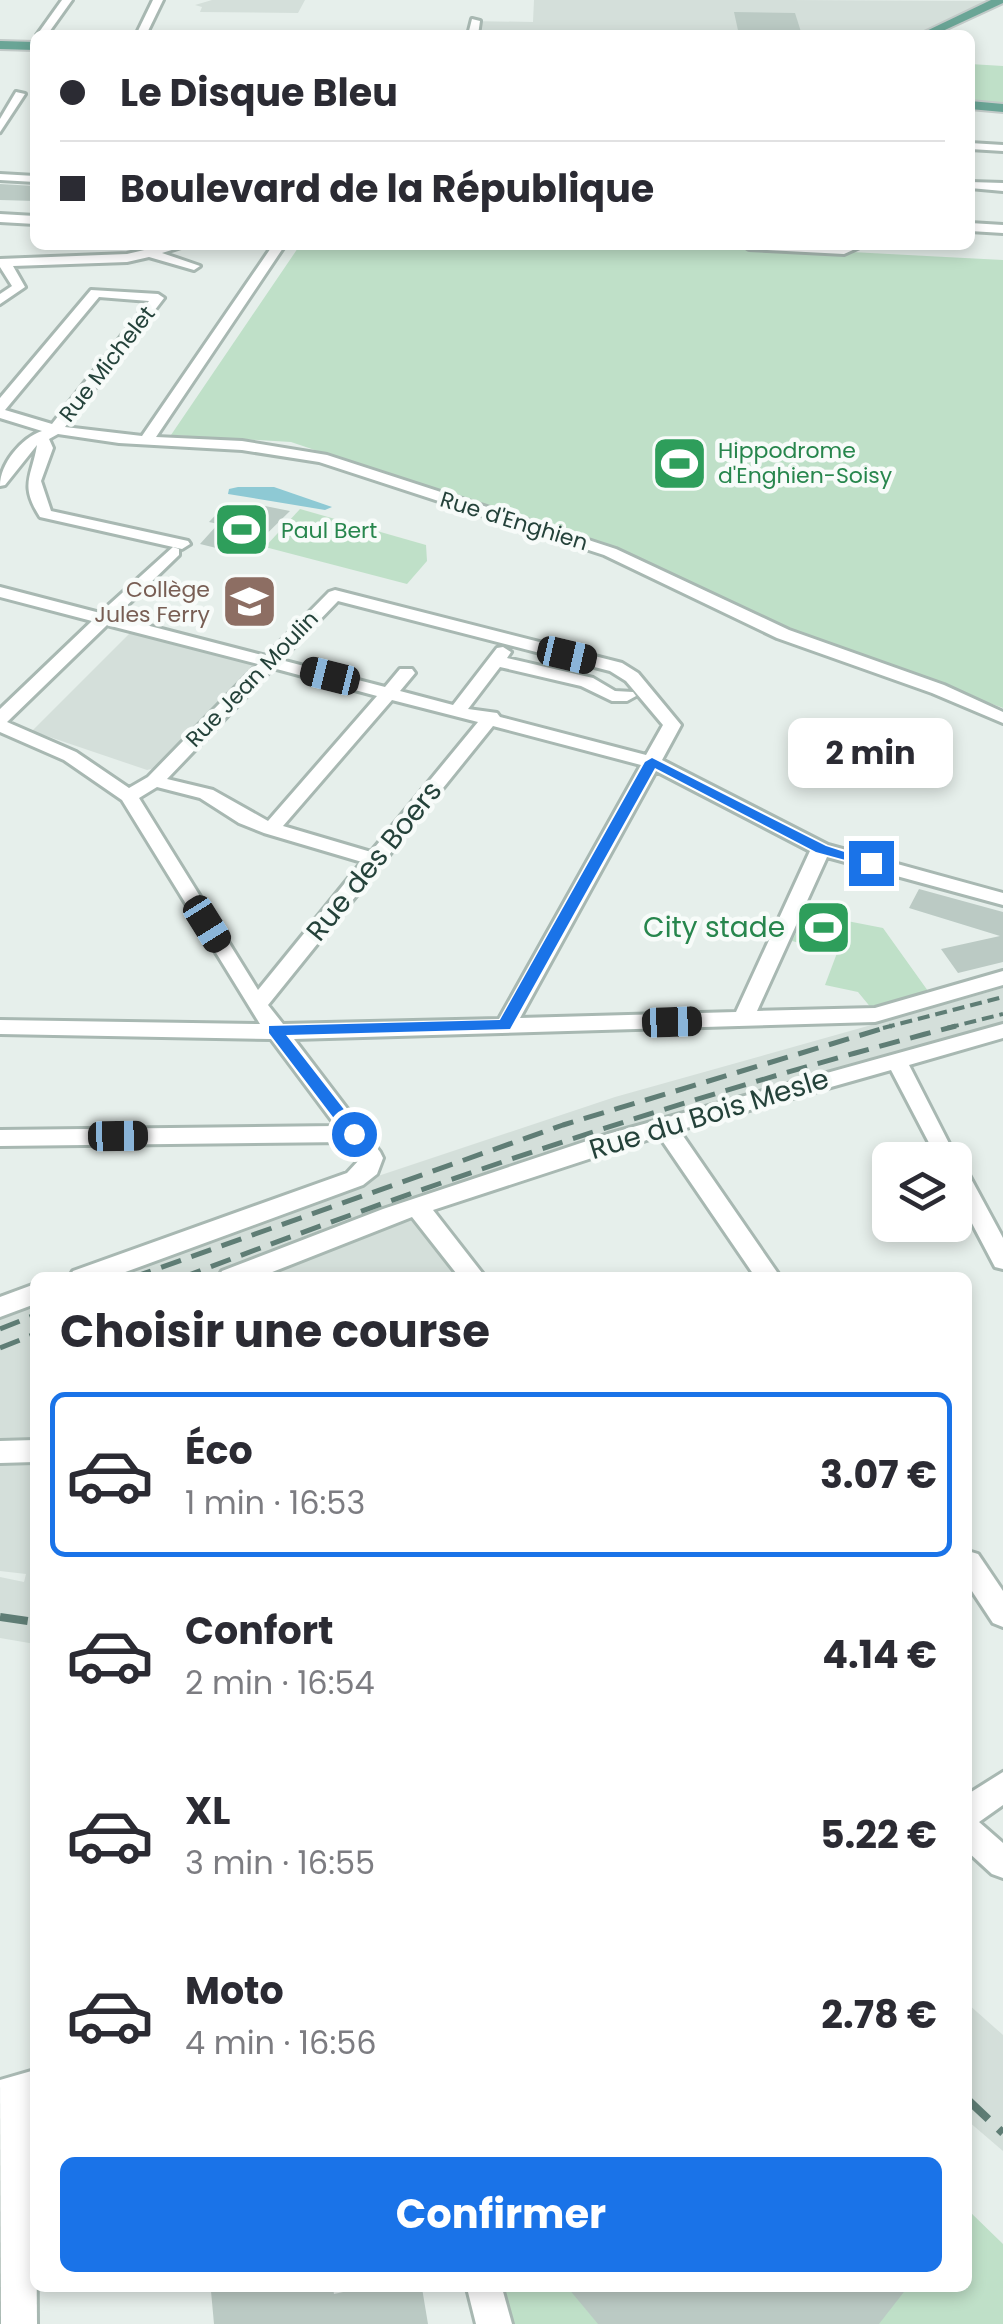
<!DOCTYPE html>
<html lang="fr">
<meta charset="utf-8">
<style>
:root{--surface:#fff;--page:#f2f2f3;--text:#2b2b33;--muted:#7c7c81;--line:#e1e1e2;--accent:#1a73e8}
body{margin:0;font-family:Poppins,sans-serif;background:var(--page);color:var(--text);height:100vh;display:flex;flex-direction:column;font-size:38px;white-space:nowrap}
*{box-sizing:border-box;margin:0}
p{font-size:32px;color:var(--muted)}
.icon{flex:none;width:55px;height:55px;fill:none;stroke:currentColor;stroke-width:2;stroke-linecap:round;stroke-linejoin:round}
.map{position:relative;flex:1;overflow:hidden}
.side{position:absolute;left:30px;top:1272px;width:942px;height:1020px;display:flex;flex-direction:column;background:var(--surface);border-radius:15px;box-shadow:0 5px 15px #0003}
.side>*{flex:none}
.hud{position:absolute;left:30px;top:30px;width:945px;height:220px;border-radius:15px;box-shadow:0 5px 15px #0003;display:grid;align-content:center;height:220px;padding:0 30px;background:var(--surface)}
.tools{position:absolute;left:872px;top:1142px;display:grid;gap:20px}
.tools a{display:grid;place-items:center;width:100px;height:100px;border-radius:15px;background:var(--surface);box-shadow:0 5px 15px #0003;font-size:50px}
.end{position:absolute;width:45px;height:45px;margin:-22px;border:12px solid #1a73e8;background:#fff;box-shadow:0 0 0 5px #fff}
.from{border-radius:50%}
.bubble{position:absolute;height:70px;border-radius:15px;background:var(--surface);box-shadow:0 5px 15px #0003;font-size:32px;font-weight:700;line-height:70px;text-align:center}
.car{position:absolute;width:30px;height:60px;margin:-30px -15px;border-radius:12px;box-shadow:0 0 8px 2px #0007;background:linear-gradient(#222 24%,#8ab4d8 0 40%,#222 0 76%,#8ab4d8 0 86%,#222 0)}
.hud b{display:flex;align-items:center;gap:35px;height:95px;font-size:38px}
.hud b+b{border-top:2px solid var(--line)}
.hud i{width:25px;height:25px;background:var(--text)}
ul{padding:0;list-style:none}
li{display:flex;align-items:center;gap:30px;height:165px;margin:0 20px 15px;padding:0 10px;border:5px solid transparent;border-radius:15px}
li div{flex:1}
li b{display:block;font-size:38px}
li em{font-style:normal;font-weight:700}
li.active{border-color:var(--accent)}
li>.icon{width:90px;height:90px;stroke-width:1.5}
h2{padding:0 30px;font-size:45px;line-height:120px}
.cta{display:flex;gap:20px;margin-top:auto;padding:20px 30px}
.cta a{flex:1;height:115px;border-radius:15px;background:var(--accent);color:#fff;font-size:40px;font-weight:700;line-height:115px;text-align:center}
.map>svg:first-child{display:block}
</style>
<div class="map">
<svg width="1003" height="2324" viewBox="0 0 1003 2324">
<rect width="100%" height="100%" fill="#e6efeb"/>
<!-- built -->
<g fill="#d4dfda">
<path d="M212,0H305L298,13L200,12L202,7L195,5Z"/>
<path d="M534,0H791L991,1L914,35H467L469,21L533,22Z"/>
<path d="M131,632L251,662L254,667L159,767L147,770L32,731Z"/>
<path d="M1003,988V1024L611,1134L403,1207L461,1277L95,1278L255,1217L615,1097Z"/>
<path d="M35,1300V1644L0,1638V1577L24,1582L26,1574L0,1571V1314Z"/>
<path d="M968,2004L1003,2035V2151L968,2121Z"/>
</g>
<!-- green -->
<g fill="#bfe0c8">
<path d="M970,64L1003,66V105L970,102Z"/>
<path d="M300,245H717L1003,260V708L795,632L570,529L493,510L291,442L171,435Z"/>
<path d="M300,509L426,545L427,561L407,584L265,547Z"/>
<path d="M806,913L883,928L928,991L872,1009L858,992L825,985L837,953L792,941Z"/>
<path d="M968,2210L1003,2244V2324H508L497,2288H968Z"/>
</g>
<!-- water -->
<path fill="#8ec9d4" d="M238,487H274L332,507L325,510L228,494L229,489Z"/>
<!-- building -->
<g fill="#bbcac4">
<path d="M734,12L795,13L802,35H739Z"/>
<path d="M0,184L35,186V201L0,200Z"/>
<path d="M235,503L255,504L290,511L245,555L200,544L218,524L209,522L226,504Z"/>
<path d="M919,889L1003,912V962L958,973L941,949L1000,936L909,908Z"/>
<path d="M225,2288H333L334,2294L361,2288H422L428,2324H214L211,2291Z"/>
<path d="M568,2288H907L879,2324H598Z"/>
</g>
<g fill="none" stroke-linecap="round" stroke-linejoin="round">
<defs>
<g id="minor">
<path d="M62,0H72L47,35H37Z"/>
<path d="M153,0H163L146,35H136Z"/>
<path d="M472,19L480,21L478,35H468Z"/>
<path d="M16,92L25,94L0,132V119Z"/>
<path d="M970,143L1003,145V151L970,149Z"/>
<path d="M0,174L35,176V182L0,180Z"/>
<path d="M970,182L1003,183V191L970,188Z"/>
<path d="M0,214L35,216V224L0,222Z"/>
<path d="M970,223L1003,225V233L970,231Z"/>
<path d="M166,245H188L162,253L200,266L194,270L149,257L127,262L13,266L25,287L0,304V294L12,286L0,267V259L127,254Z"/>
<path d="M273,245H285L156,437L242,441L327,455L616,549L789,630L944,685L1003,712V723L932,693L777,638L604,555L319,462L242,450L119,443L58,434L49,439L53,448L41,481L51,511L188,541L190,544L182,549L40,517C19,484 32,477 37,445L5,485L0,486C0,464 21,438 42,431L0,418V398L91,290L158,294L164,298L65,427L142,436ZM99,297L149,301L52,424L5,410Z"/>
<path d="M743,245H864L844,254L749,249Z"/>
<path d="M173,547L179,549V555L115,617L266,656L329,592L335,590L622,663L638,673L681,725L662,760L828,845L1003,893V905L827,857L757,1011L875,1008L1003,971V985L875,1022L294,1039L380,1152L383,1158L377,1174L363,1185L109,1278H69L73,1271L347,1173L360,1159L348,1142L0,1146V1130L336,1126L271,1039L0,1034V1020L260,1024L122,800L64,760L0,732V709L92,621L0,597V587L100,613ZM338,601L610,671L626,681L663,725L646,755L500,717L497,713L468,709L500,667L581,686L612,701H627L636,696L633,692L615,691L593,678L507,658L511,652L503,647L497,648L453,705L400,691L415,673L412,669H400L385,687L281,660ZM107,625L258,664L148,777L129,788L76,752L7,722ZM273,668L377,696L268,821L213,790L167,779ZM392,700L478,722L371,852L283,826ZM493,726L641,765L499,1019L283,1024L268,1005ZM656,771L810,851L736,1012L520,1018ZM157,787L200,798L239,823L264,833L362,862L258,990L139,798Z"/>
<path d="M1003,1024V1038L909,1065L959,1163L963,1164L1003,1238V1269L995,1267L955,1191V1160H938L891,1070L679,1130L781,1278H756L659,1136L433,1210L486,1278H460L412,1217L257,1278H218L222,1271L383,1209L608,1134Z"/>
<path d="M35,1284V1304L0,1317V1297Z"/>
<path d="M35,1440V1462L0,1463V1441Z"/>
<path d="M968,1551L978,1554L1003,1591V1627L993,1623L968,1585Z"/>
<path d="M1003,1772V1805L979,1822L1003,1843V1878L992,1874L968,1852V1794Z"/>
<path d="M35,2070L37,2324H1L0,2080Z"/>
<path d="M467,2288H502L512,2324H476Z"/>
</g>
<g id="major">
<path d="M991,0H1003V3L934,35H918Z"/>
<path d="M0,41L35,42V50L0,49Z"/>
<path d="M970,101L1003,104V112L970,109Z"/>
</g>
</defs>
<!-- minor casing -->
<use href="#minor" stroke="#a8b8b2" stroke-width="6"/>
<!-- major casing -->
<use href="#major" stroke="#c2cac8" stroke-width="4"/>
<!-- minor -->
<use href="#minor" fill="#fff" fill-rule="evenodd"/>
<!-- major -->
<use href="#major" fill="#6aa596" fill-rule="evenodd"/>
<!-- rail-far2 -->
<g stroke="#5f7d75" stroke-width="4" stroke-dasharray="12 6" stroke-linecap="butt">
<path d="M883,1028L1003,997"/>
<path d="M947,1028L1003,1014"/>
</g>
<!-- rail-far1 -->
<g stroke="#5f7d75" stroke-width="5" stroke-dasharray="21 11" stroke-linecap="butt">
<path d="M131,1278L563,1125L891,1026"/>
<path d="M181,1278C435,1181 693,1094 956,1026"/>
<path d="M0,1329L35,1315"/>
<path d="M0,1348L35,1334"/>
</g>
<!-- rail -->
<g stroke="#5f7d75" stroke-width="8" stroke-dasharray="28 14" stroke-linecap="butt">
<path d="M0,1617L35,1622"/>
<path d="M968,2100L1003,2133"/>
</g>
</g>
<!-- route -->
<path fill="#1a73e8" d="M652,758L826,846L878,863L871,867L816,852L655,768L510,1029L286,1035L363,1134L354,1140L349,1138L269,1033V1026L500,1020L645,762Z"/>
<!-- icons -->
<defs>
<symbol id="stadium-square" viewBox="-11 -11 22 22"><rect x="-9" y="-9" width="18" height="18" rx="4" fill="#2e9e5b" stroke="#f7fbf9"/><path d="M0-5a6.5 5 0 1 0 0 10a6.5 5 0 1 0 0-10ZM-3.5-1.8h7v3.6h-7Z" fill="#fff"/></symbol>
<symbol id="school-square" viewBox="-11 -11 22 22"><rect x="-9" y="-9" width="18" height="18" rx="4" fill="#8d6e63" stroke="#f7fbf9"/><path d="M0-5L7-2L0 1L-7-2ZM-4 1L0 2.5L4 1V4Q0 6-4 4Z" fill="#fff"/></symbol>
</defs>
<g fill-rule="evenodd">
<use href="#stadium-square" x="648" y="432" width="63" height="63"/>
<use href="#stadium-square" x="210" y="498" width="63" height="63"/>
<use href="#school-square" x="218" y="570" width="63" height="63"/>
<use href="#stadium-square" x="792" y="896" width="63" height="63"/>
</g>
<g text-anchor="middle" dominant-baseline="central" stroke-width="9" stroke-linejoin="round" paint-order="stroke">
<!-- far-street labels -->
<g font-size="22" fill="#24423a" stroke="#f7fbf9">
<text transform="translate(107 364) rotate(-52)">Rue Michelet</text>
<text transform="translate(514 521) rotate(17)">Rue d'Enghien</text>
<text transform="translate(252 679) rotate(-46)">Rue Jean Moulin</text>
</g>
<!-- far-leisure labels -->
<g font-size="22" fill="#27864d" stroke="#f7fbf9" text-anchor="start">
<text x="718" y="450">Hippodrome<tspan x="718" dy="25">d'Enghien-Soisy</tspan></text>
<text x="281" y="530">Paul Bert</text>
</g>
<!-- far-education labels -->
<g font-size="22" fill="#785e54" stroke="#f7fbf9" text-anchor="end">
<text x="210" y="589">Collège<tspan x="210" dy="25">Jules Ferry</tspan></text>
</g>
<!-- street labels -->
<g font-size="28" fill="#24423a" stroke="#f7fbf9">
<text transform="translate(374 861) rotate(-51)">Rue des Boers</text>
<text transform="translate(709 1114) rotate(-17)">Rue du Bois Mesle</text>
</g>
<!-- leisure labels -->
<g font-size="28" fill="#27864d" stroke="#f7fbf9" text-anchor="end">
<text x="785" y="927">City stade</text>
</g>
</g>
</svg>
<div class="tools">
<a><svg class="icon" aria-label="layers" viewBox="0 0 24 24"><path d="M12 4l9 5-9 5-9-5zM3 14l9 5 9-5"/></svg></a>
</div>
<i class="end from" style="left:354px;top:1134px"></i>
<i class="end" style="left:871px;top:863px"></i>
<div class="bubble" style="left:788px;top:718px;width:165px">2 min</div>
<i class="car" style="left:567px;top:655px;rotate:103deg"></i>
<i class="car" style="left:330px;top:676px;rotate:284deg"></i>
<i class="car" style="left:207px;top:924px;rotate:148deg"></i>
<i class="car" style="left:672px;top:1022px;rotate:88deg"></i>
<i class="car" style="left:118px;top:1136px;rotate:89deg"></i>
<div class="hud">
<b><i class="from"></i>Le Disque Bleu</b>
<b><i></i>Boulevard de la République</b>
</div>
<section class="side">
<h2>Choisir une course</h2>
<ul>
<li class="active"><svg class="icon" aria-label="car" viewBox="0 0 24 24"><path d="M5 17H2v-5l4-1 3-4h7l3 4 3 1v5h-3M9 17h6M6 11h13"/><circle cx="7" cy="17" r="2"/><circle cx="17" cy="17" r="2"/></svg><div><b>Éco</b><p>1 min · 16:53</p></div><em>3.07 €</em></li>
<li><svg class="icon" aria-label="car" viewBox="0 0 24 24"><path d="M5 17H2v-5l4-1 3-4h7l3 4 3 1v5h-3M9 17h6M6 11h13"/><circle cx="7" cy="17" r="2"/><circle cx="17" cy="17" r="2"/></svg><div><b>Confort</b><p>2 min · 16:54</p></div><em>4.14 €</em></li>
<li><svg class="icon" aria-label="car" viewBox="0 0 24 24"><path d="M5 17H2v-5l4-1 3-4h7l3 4 3 1v5h-3M9 17h6M6 11h13"/><circle cx="7" cy="17" r="2"/><circle cx="17" cy="17" r="2"/></svg><div><b>XL</b><p>3 min · 16:55</p></div><em>5.22 €</em></li>
<li><svg class="icon" aria-label="car" viewBox="0 0 24 24"><path d="M5 17H2v-5l4-1 3-4h7l3 4 3 1v5h-3M9 17h6M6 11h13"/><circle cx="7" cy="17" r="2"/><circle cx="17" cy="17" r="2"/></svg><div><b>Moto</b><p>4 min · 16:56</p></div><em>2.78 €</em></li>
</ul>
<div class="cta"><a>Confirmer</a></div>
</section>
</div>
